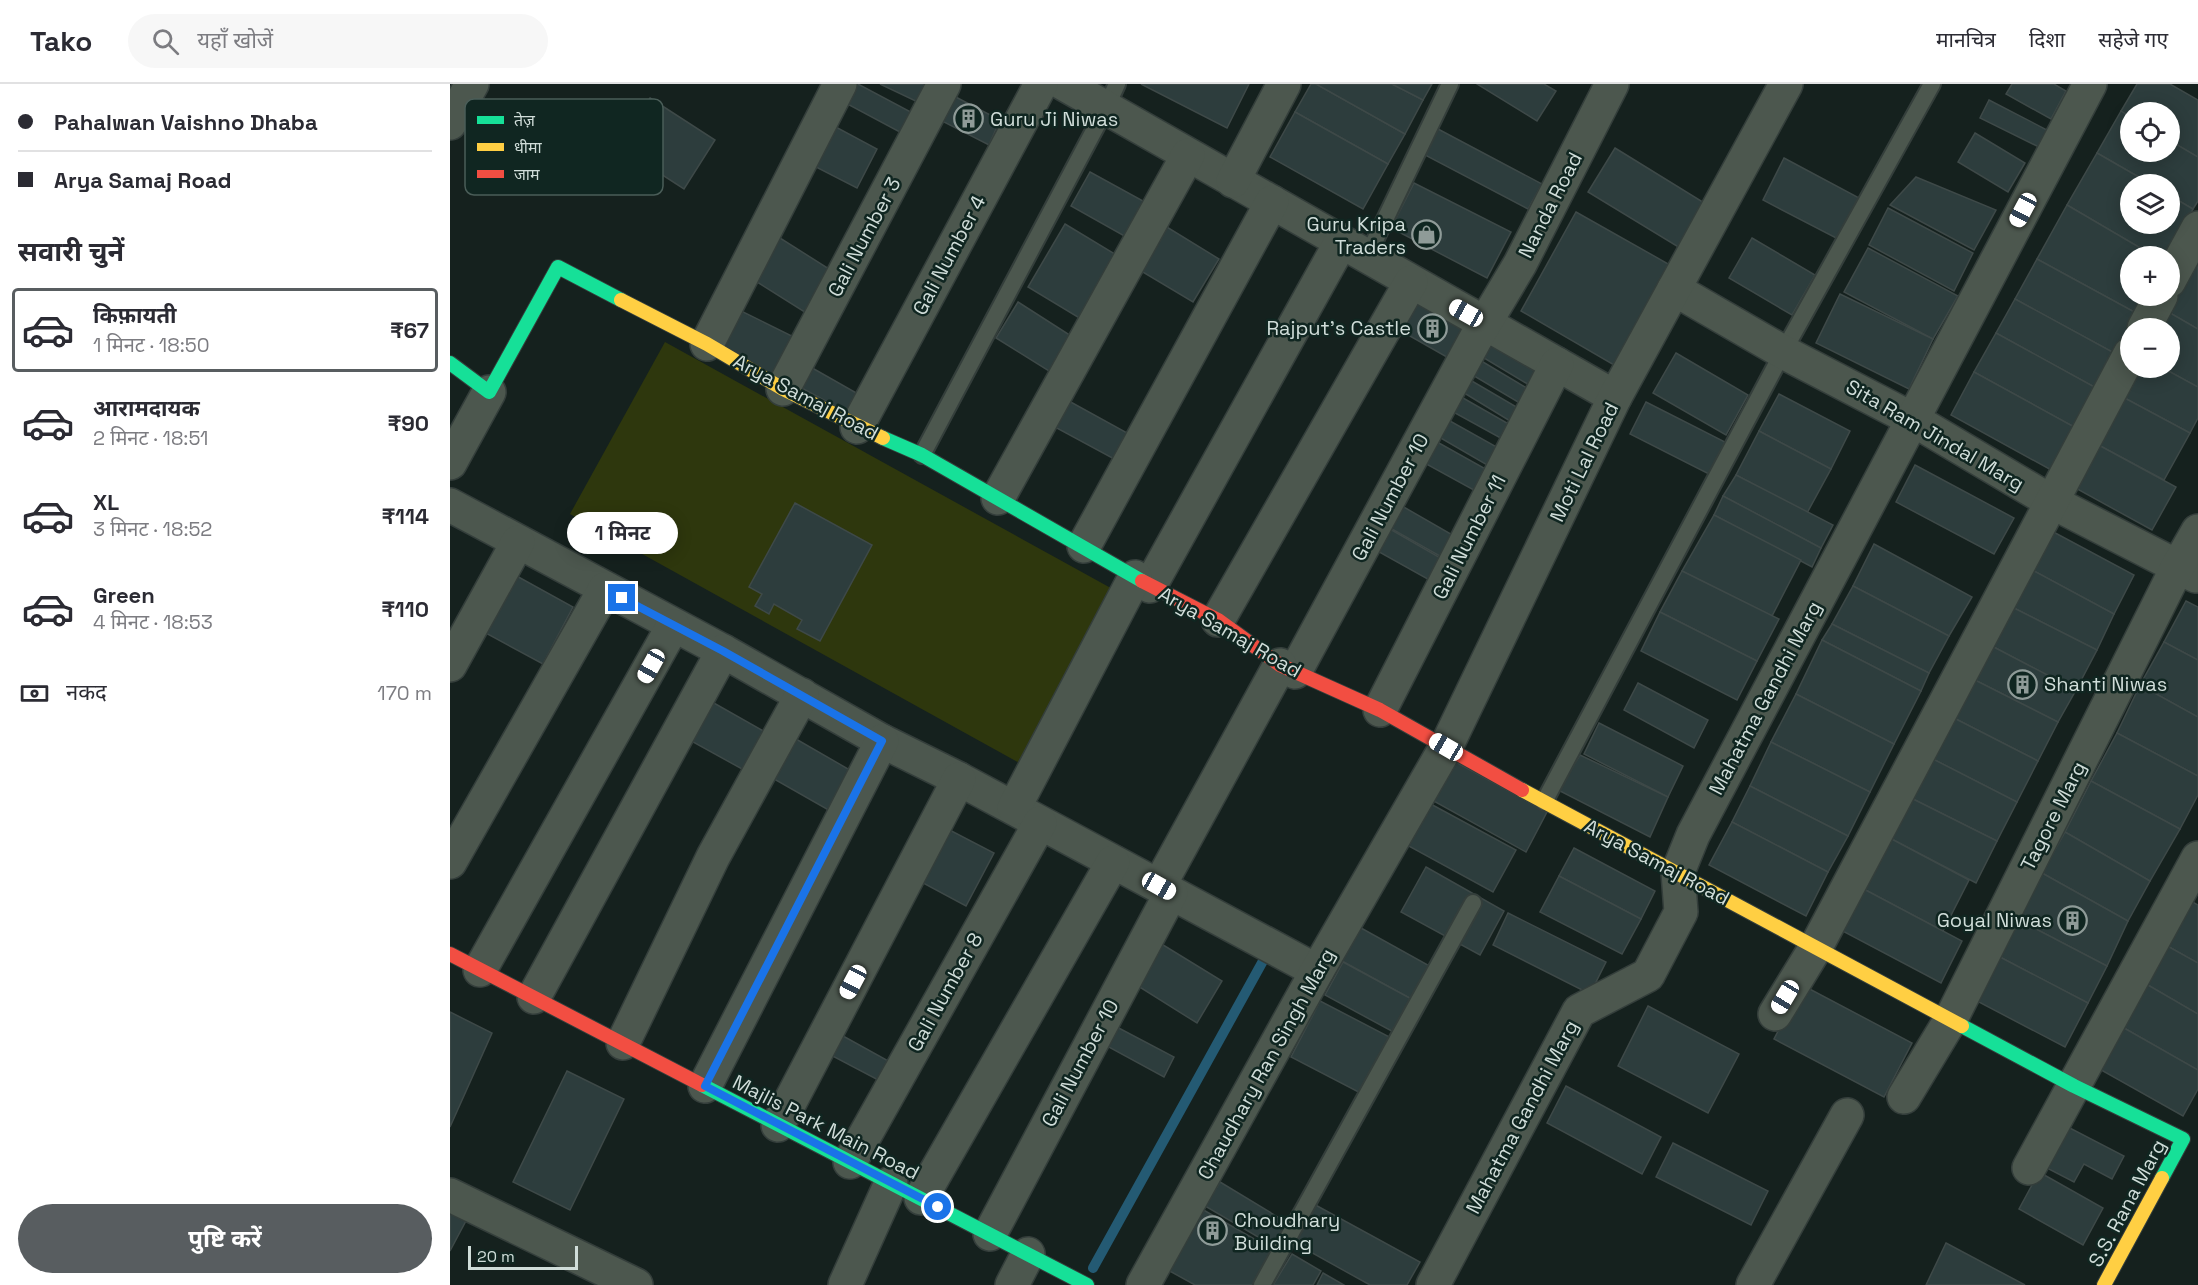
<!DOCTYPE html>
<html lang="hi">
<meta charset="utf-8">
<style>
:root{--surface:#fff;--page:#f7f7f7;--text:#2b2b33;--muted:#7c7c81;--line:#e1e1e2;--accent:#585d60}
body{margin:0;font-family:"Space Grotesk","Noto Sans Devanagari",sans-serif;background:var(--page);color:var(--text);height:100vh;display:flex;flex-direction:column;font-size:22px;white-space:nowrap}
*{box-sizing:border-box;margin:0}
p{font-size:20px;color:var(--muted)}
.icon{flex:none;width:33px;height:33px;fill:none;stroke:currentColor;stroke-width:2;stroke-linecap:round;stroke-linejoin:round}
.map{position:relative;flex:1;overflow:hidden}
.side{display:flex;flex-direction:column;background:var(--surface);width:450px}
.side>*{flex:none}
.hud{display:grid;align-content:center;height:132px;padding:0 18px;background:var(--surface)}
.tools{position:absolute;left:1670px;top:18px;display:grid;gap:12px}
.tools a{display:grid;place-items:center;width:60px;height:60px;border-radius:50%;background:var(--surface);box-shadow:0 3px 15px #0003;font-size:30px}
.scale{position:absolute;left:18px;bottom:15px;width:110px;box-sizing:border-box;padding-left:6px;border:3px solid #d0ddd9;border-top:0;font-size:16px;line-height:21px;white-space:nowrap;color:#d0ddd9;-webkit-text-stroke:4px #102621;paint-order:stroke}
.end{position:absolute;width:27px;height:27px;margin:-14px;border:8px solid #1a73e8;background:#fff;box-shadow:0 0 0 3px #fff}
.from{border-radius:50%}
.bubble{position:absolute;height:42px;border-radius:21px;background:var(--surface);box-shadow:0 3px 15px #0003;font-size:20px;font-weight:700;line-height:42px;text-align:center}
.car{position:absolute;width:18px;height:36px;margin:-18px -9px;border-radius:8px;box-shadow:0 0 4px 2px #0007;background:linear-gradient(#fff 24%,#345 0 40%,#fff 0 76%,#345 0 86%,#fff 0)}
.hud b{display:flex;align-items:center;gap:21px;height:57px;font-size:22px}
.hud b+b{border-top:2px solid var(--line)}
.hud i{width:15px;height:15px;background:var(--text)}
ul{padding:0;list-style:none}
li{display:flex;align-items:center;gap:18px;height:84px;margin:0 12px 9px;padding:0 6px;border:3px solid transparent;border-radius:6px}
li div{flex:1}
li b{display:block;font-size:22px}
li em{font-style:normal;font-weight:700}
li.active{border-color:var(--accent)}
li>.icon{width:54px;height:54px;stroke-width:1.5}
h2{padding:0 18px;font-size:27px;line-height:72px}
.pay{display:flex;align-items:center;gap:15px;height:66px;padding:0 18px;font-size:22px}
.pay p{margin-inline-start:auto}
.cta{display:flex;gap:12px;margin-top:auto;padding:12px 18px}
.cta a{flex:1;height:69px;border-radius:36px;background:var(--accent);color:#fff;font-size:24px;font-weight:700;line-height:69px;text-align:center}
header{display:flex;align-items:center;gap:36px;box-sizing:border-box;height:84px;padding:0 30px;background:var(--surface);border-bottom:2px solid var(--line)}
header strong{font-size:28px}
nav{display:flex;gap:33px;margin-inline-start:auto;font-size:21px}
.search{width:420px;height:54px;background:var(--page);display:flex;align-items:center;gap:15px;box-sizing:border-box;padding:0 21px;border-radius:33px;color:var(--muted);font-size:22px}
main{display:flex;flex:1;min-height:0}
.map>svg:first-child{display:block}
</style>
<header>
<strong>Tako</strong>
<div class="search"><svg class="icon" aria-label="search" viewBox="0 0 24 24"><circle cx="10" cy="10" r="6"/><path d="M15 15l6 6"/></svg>यहाँ खोजें</div>
<nav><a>मानचित्र</a><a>दिशा</a><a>सहेजे गए</a></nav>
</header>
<main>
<section class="side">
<div class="hud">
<b><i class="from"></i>Pahalwan Vaishno Dhaba</b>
<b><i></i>Arya Samaj Road</b>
</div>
<h2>सवारी चुनें</h2>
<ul>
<li class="active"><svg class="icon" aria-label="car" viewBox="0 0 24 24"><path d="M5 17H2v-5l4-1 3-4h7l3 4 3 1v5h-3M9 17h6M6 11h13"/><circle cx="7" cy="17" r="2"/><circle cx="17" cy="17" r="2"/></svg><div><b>किफ़ायती</b><p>1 मिनट · 18:50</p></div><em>₹67</em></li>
<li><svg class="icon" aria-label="car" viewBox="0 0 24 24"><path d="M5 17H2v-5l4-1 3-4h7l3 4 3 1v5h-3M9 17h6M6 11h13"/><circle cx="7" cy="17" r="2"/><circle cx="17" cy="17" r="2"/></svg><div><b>आरामदायक</b><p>2 मिनट · 18:51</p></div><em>₹90</em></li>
<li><svg class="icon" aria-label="car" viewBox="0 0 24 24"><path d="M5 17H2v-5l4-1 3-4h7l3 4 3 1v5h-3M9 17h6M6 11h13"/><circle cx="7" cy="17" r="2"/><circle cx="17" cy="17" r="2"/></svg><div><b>XL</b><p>3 मिनट · 18:52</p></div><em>₹114</em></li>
<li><svg class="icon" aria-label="car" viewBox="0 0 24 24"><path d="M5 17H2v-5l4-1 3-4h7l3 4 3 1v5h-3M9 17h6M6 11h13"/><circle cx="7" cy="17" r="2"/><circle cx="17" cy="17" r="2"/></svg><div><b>Green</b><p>4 मिनट · 18:53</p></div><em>₹110</em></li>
</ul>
<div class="pay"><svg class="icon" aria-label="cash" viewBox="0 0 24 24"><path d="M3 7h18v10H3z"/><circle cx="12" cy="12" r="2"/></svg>नकद<p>170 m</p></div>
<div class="cta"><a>पुष्टि करें</a></div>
</section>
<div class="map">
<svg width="1748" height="1201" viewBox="0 0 1748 1201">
<rect width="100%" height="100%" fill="#15211e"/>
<!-- green -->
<path fill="#2e370d" d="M215,258L668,508L573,681L120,430Z"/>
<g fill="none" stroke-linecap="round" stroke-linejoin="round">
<!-- stream -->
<path stroke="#245a73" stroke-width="10" d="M643,1184L818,868"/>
</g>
<!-- building -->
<g fill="#2d3d3d" stroke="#3e4948" stroke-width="1.5">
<path d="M396,0H408L472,34L461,54L388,15Z"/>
<path d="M430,0H479L476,22Z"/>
<path d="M691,0H799L777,44Z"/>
<path d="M861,0H866L955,50L938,80L845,28Z"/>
<path d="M866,0H942L973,16L955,50Z"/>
<path d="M942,0H982L973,16Z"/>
<path d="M1027,0H1094L1106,7L1087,37Z"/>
<path d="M1562,0H1604L1616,7L1601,35L1556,10Z"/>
<path d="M1687,0H1720L1748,16V73L1719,56V28H1680V33L1671,27Z"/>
<path d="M500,10L550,36L539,61L488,35Z"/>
<path d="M200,14L265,56L234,105L169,63Z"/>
<path d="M1539,16L1597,46L1589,63L1530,34Z"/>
<path d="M1671,27L1680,33V68H1719V56L1748,73V117L1743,125L1719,111V100H1701L1647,69Z"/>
<path d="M845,28L938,80L913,125L820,73Z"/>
<path d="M382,41L427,65L407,104L362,81Z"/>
<path d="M988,45L1092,100L1078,125L975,71Z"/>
<path d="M1525,49L1575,79L1558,108L1508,78Z"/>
<path d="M1165,64L1256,120L1230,164L1138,108Z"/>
<path d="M1647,69L1701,100H1680V140H1719V111L1743,125L1716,172H1704L1617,121Z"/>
<path d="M1334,74L1411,115L1390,156L1313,116Z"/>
<path d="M640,88L704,123L685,158L621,122Z"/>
<path d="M1466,93L1546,126L1524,166L1440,121Z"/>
<path d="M964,99L1061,148L1037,194L941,144Z"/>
<path d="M1617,121L1704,172H1680V212H1697L1688,230L1587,175Z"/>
<path d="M1438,124L1523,169L1504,207L1419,161Z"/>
<path d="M1126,128L1220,181L1164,281L1071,227Z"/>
<path d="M707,137L769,175L743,218L681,181Z"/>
<path d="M615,140L673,175L636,238L578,203Z"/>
<path d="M322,149L387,190L361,232L296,191Z"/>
<path d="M1302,154L1365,191L1342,231L1279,194Z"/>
<path d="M1418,164L1508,212L1483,255L1394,208Z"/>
<path d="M1587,175L1688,230L1666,270L1565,215Z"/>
<path d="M1741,179L1748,182V245L1715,226Z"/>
<path d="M1390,210L1483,255L1459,305L1366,259Z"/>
<path d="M962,211L1020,244L1002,276L944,243Z"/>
<path d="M1565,215L1666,270L1648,305L1546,249Z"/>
<path d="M568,218L629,257L607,292L546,254Z"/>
<path d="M285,224L352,257L333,297L266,263Z"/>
<path d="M1715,226L1748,245V303L1713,284H1719V244H1705Z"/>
<path d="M1546,249L1648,305L1626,344L1524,288Z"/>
<path d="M1031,256L1092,291L1081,302L1024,268Z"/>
<path d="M1226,269L1298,311L1276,351L1203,309Z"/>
<path d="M1023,272L1080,306L1073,321L1014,286Z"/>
<path d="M357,281L417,315L407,334L346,301Z"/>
<path d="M1684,284H1713L1748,303V334L1740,349L1669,311Z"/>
<path d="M1524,288L1626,344L1603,387L1501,331Z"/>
<path d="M1015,293L1075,328L1065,340L1006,304Z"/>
<path d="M1006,310L1064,343L1056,357L996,324Z"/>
<path d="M1329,310L1400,347L1381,385L1309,347Z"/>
<path d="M1669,311L1740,349L1714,396L1643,358Z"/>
<path d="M617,316L679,350L666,376L603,342Z"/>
<path d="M1196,318L1275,358L1259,390L1180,350Z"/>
<path d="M991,332L1052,366L1044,385L982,349Z"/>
<path d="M1309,347L1381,385L1357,429L1286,391Z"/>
<path d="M980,354L1041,388L1031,410L969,376Z"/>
<path d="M1643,358L1726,403L1702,446L1620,401Z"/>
<path d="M1465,381L1564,434L1544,470L1446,418Z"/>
<path d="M1286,391L1383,441L1371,464L1273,412Z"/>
<path d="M1273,412L1371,464L1362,483L1264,431Z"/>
<path d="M945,418L1006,453L995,475L933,440Z"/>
<path d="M345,419L422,461L370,557L347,545L352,536L324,520L319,530L305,522L312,510L299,503Z"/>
<path d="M1264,431L1351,476L1322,532L1232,487Z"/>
<path d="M933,441L994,476L983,498L922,464Z"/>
<path d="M1596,444L1684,491L1664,530L1575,482Z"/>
<path d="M1424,460L1522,513L1499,552L1403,502Z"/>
<path d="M1575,482L1664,530L1647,566L1556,520Z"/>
<path d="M1232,487L1329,535L1307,577L1210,528Z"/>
<path d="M63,490L123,523L93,580L32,547Z"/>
<path d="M1403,502L1499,552L1479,589L1382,540Z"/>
<path d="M1736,517L1748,523V576L1714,558Z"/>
<path d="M1556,520L1647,566L1626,606L1536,559Z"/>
<path d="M1210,528L1307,577L1287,616L1191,567Z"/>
<path d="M1382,540L1479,589L1471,607L1372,556Z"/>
<path d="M1372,556L1471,607L1444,660L1346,610Z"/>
<path d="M1714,558L1748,576V633L1690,601Z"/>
<path d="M1536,559L1626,606L1608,638L1519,593Z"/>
<path d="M1519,593L1608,638L1588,677L1500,632Z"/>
<path d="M1188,599L1258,636L1244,664L1174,626Z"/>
<path d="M1690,601L1748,633V692L1667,649Z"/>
<path d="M1346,610L1444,660L1420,708L1321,658Z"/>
<path d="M255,614L324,653L303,691L234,653Z"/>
<path d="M1500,632L1588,677L1567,718L1479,673Z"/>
<path d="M1149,639L1233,682L1218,713L1134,670Z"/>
<path d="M1667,649L1748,692V711L1730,745L1641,697Z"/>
<path d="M339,651L405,689L382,728L317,691Z"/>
<path d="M1321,658L1420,708L1398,752L1300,702Z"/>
<path d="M1130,671L1218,713L1200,753L1108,706Z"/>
<path d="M1479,673L1567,718L1547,757L1457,712Z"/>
<path d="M1002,676L1097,728L1076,768L980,715Z"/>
<path d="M1641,697L1730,745L1700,797L1615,748Z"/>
<path d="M1300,702L1398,752L1378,788L1282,738Z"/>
<path d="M1457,712L1547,757L1526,799L1434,751Z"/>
<path d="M977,718L1066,766L1043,808L955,760Z"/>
<path d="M1282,738L1378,788L1356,832L1259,781Z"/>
<path d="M488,740L544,769L516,822L460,792Z"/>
<path d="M1615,748L1700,797L1678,837L1592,789Z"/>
<path d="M1434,751L1519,796L1493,847L1408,802Z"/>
<path d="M1124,764L1205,807L1191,835L1109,792Z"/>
<path d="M976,783L1054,827L1030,871L951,828Z"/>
<path d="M1592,789L1678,837L1657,882L1567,835Z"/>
<path d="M1109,792L1191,835L1172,870L1090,828Z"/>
<path d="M1408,802L1512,857L1491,899L1385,843Z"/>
<path d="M1736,814L1748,821V879L1712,859Z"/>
<path d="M1058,829L1156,878L1140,910L1043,861Z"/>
<path d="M1567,835L1657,882L1638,919L1548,872Z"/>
<path d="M911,844L985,885L967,918L892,877Z"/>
<path d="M705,856L772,897L747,939L680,897Z"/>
<path d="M1712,859L1748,879V930L1691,897Z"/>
<path d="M1548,872L1638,919L1615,963L1525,916Z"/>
<path d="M893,878L967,918L949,951L875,911Z"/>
<path d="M1691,897L1748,930V986L1667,940Z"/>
<path d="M1352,901L1462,959L1434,1013L1324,955Z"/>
<path d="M870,917L951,959L922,1015L841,973Z"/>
<path d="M1198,922L1289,970L1258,1029L1168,982Z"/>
<path d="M0,928L42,949L0,1043Z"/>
<path d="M1667,940L1748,986V1005L1733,1032L1644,982Z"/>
<path d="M663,941L724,973L714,993L655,961Z"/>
<path d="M384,947L442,979L432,998L373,967Z"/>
<path d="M117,987L174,1015L120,1126L63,1098Z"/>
<path d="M1116,1002L1211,1053L1192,1090L1097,1039Z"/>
<path d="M1612,1040L1674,1072L1662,1095L1634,1080L1624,1098L1591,1081Z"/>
<path d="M1223,1059L1318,1107L1301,1141L1206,1093Z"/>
<path d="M1589,1088L1653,1124L1633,1161L1569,1125Z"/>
<path d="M770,1098L846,1144L832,1167L755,1122Z"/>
<path d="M860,1118L970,1178L957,1201H920L839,1156Z"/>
<path d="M0,1123L18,1133L0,1167Z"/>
<path d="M750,1124L829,1169L811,1201H745L716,1185Z"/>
<path d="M1496,1159L1575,1201H1476Z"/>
<path d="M842,1170L871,1187L863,1201H823Z"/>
<path d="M873,1189L894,1201H867Z"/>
</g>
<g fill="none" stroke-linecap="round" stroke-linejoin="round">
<defs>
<g id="lane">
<path d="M917,173L1000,0"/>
<path d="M472,371L656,24L667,0"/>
<path d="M1094,718L1333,268L1482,0"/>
<path d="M812,1201L1023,819"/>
</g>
<g id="street">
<path d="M614,0L1165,313"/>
<path d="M0,39L22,0"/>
<path d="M783,97L834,0"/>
<path d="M1719,197L1748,144"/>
<path d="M1224,205L1333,268L1462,335L1602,418L1746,492"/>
<path d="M1694,244L1711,212"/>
<path d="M257,260L390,0"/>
<path d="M333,305L494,0"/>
<path d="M407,343L591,0"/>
<path d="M0,379L39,308"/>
<path d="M548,414L738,71"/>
<path d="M0,421L273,567L432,657L509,695L867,887"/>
<path d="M634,462L822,118"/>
<path d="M700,502L891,158"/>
<path d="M768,536L961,198"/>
<path d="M0,581L68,458"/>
<path d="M845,588L1026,254L1070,180L1162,0"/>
<path d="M930,626L1107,280"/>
<path d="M564,724L685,493"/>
<path d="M0,778L155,505"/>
<path d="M709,802L830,581"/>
<path d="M30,886L223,542"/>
<path d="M84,913L273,567"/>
<path d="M1325,930L1366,863L1680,270"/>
<path d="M173,959L263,773L352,611"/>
<path d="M255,1002L432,657"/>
<path d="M1454,1013L1501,935L1517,903L1728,482L1748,447"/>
<path d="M328,1041L509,695"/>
<path d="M400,1078L590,739"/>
<path d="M1579,1084L1748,774"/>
<path d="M0,1111L186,1201"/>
<path d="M471,1114L663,778"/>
<path d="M540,1150L721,809"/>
<path d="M395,1201L441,1099"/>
<path d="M562,1201L578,1170"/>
<path d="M693,1201L867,887L996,663L1165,313L1336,0"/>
<path d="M983,1201L1129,927L1198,891L1231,828L1228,788L1243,751L1640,0"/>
<path d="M1303,1201L1397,1031"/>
</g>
<g id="fast">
<path d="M0,279L39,308L108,183L171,216"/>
<path d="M433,354L472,371L692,497"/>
<path d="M1512,942L1624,1002L1733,1055L1712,1094"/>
<path d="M252,1001L637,1201"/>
</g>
<g id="slow">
<path d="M171,216L257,260L333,305L433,354"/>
<path d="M1072,706L1512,942"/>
<path d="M1654,1201L1712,1094"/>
</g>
<g id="jam">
<path d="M692,497L768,536L830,581L930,626L1072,706"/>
<path d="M0,870L252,1001"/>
</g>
</defs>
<!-- lane casing -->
<use href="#lane" stroke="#343e3b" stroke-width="20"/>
<!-- street casing -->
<use href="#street" stroke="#343e3b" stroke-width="36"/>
<!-- fast casing -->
<use href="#fast" stroke="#343e3b" stroke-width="16"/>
<!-- slow casing -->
<use href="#slow" stroke="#343e3b" stroke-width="16"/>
<!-- jam casing -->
<use href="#jam" stroke="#343e3b" stroke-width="16"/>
<!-- lane -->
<use href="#lane" stroke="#4c574e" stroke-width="16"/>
<!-- street -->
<use href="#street" stroke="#4c574e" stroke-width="33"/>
<!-- fast -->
<use href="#fast" stroke="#16e098" stroke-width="14"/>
<!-- slow -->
<use href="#slow" stroke="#ffcf43" stroke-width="14"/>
<!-- jam -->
<use href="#jam" stroke="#f24e42" stroke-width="14"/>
</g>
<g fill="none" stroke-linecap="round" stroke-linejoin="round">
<!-- route -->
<path stroke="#1a73e8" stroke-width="8" d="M172,514L273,567L432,657L255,1002L488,1123"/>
</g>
<!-- icons -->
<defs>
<symbol id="building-ring" viewBox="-11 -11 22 22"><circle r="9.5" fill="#102621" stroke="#8f9b98" stroke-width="1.5"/><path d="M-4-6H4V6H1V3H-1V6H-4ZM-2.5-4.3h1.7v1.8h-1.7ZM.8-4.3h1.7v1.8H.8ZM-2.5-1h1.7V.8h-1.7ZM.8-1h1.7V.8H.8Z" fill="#8f9b98"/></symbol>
<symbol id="shop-ring" viewBox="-11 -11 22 22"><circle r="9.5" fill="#102621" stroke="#8f9b98" stroke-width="1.5"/><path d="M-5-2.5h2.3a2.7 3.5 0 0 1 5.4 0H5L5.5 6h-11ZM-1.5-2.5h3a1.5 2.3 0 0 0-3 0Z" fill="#8f9b98"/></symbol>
</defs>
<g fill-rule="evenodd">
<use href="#building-ring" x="502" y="18" width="33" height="33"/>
<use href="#shop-ring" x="960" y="134" width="33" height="33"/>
<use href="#building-ring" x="966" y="228" width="33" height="33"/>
<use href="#building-ring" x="1556" y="584" width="33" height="33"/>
<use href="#building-ring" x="1606" y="820" width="33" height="33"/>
<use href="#building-ring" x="746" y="1130" width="33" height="33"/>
</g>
<g text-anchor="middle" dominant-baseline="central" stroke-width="5" stroke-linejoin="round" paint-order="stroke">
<!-- poi labels -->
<g font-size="20" fill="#d0ddd9" stroke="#102621" text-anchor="start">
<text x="540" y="35">Guru Ji Niwas</text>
<text x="956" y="140" text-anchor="end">Guru Kripa<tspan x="956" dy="23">Traders</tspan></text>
<text x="961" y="244" text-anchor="end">Rajput's Castle</text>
<text x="1594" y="600">Shanti Niwas</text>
<text x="1602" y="836" text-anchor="end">Goyal Niwas</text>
<text x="784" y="1136">Choudhary<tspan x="784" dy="23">Building</tspan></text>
</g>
<!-- street labels -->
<g font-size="20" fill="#d0ddd9" stroke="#102621">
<text transform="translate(1100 121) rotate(-63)">Nanda Road</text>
<text transform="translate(414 153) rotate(-62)">Gali Number 3</text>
<text transform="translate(499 171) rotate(-62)">Gali Number 4</text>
<text transform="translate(356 313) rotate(28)">Arya Samaj Road</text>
<text transform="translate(1485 351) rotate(30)">Sita Ram Jindal Marg</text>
<text transform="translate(1134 378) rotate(-64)">Moti Lal Road</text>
<text transform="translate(940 413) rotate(-62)">Gali Number 10</text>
<text transform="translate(1019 453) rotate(-63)">Gali Number 11</text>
<text transform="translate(780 548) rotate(30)">Arya Samaj Road</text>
<text transform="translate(1315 614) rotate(-62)">Mahatma Gandhi Marg</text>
<text transform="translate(1603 732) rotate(-63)">Tagore Marg</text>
<text transform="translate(1207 778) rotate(28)">Arya Samaj Road</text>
<text transform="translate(495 908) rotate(-61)">Gali Number 8</text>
<text transform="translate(630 979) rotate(-62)">Gali Number 10</text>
<text transform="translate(816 980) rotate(-61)">Chaudhary Ran Singh Marg</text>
<text transform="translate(1072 1033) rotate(-62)">Mahatma Gandhi Marg</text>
<text transform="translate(376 1043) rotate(27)">Majlis Park Main Road</text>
<text transform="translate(1677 1119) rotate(-62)">S.S. Rana Marg</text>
</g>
</g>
<!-- legend -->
<rect x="15" y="15" width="198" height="96" rx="9" fill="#102621" stroke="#4a5d58" stroke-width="1.5"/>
<rect x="27" y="32" width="27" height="8" fill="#16e098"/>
<rect x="27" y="59" width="27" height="8" fill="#ffcf43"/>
<rect x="27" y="86" width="27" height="8" fill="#f24e42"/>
<g font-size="16" fill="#d0ddd9">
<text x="64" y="42">तेज़</text>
<text x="64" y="69">धीमा</text>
<text x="64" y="96">जाम</text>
</g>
</svg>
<div class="tools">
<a><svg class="icon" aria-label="locate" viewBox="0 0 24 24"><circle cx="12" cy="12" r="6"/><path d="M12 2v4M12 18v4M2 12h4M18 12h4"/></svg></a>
<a><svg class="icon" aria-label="layers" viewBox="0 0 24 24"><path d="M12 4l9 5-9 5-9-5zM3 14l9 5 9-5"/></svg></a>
<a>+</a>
<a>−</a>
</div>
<div class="scale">20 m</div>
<i class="end from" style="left:488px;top:1123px"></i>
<i class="end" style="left:172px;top:514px"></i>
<div class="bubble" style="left:117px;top:428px;width:111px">1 मिनट</div>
<i class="car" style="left:1573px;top:126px;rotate:208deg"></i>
<i class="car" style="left:1016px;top:229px;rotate:299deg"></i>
<i class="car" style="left:201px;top:582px;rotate:209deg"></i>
<i class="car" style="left:996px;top:663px;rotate:300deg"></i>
<i class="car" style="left:709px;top:802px;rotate:119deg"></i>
<i class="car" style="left:403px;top:898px;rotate:208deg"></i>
<i class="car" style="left:1335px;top:913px;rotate:211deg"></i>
</div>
</main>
